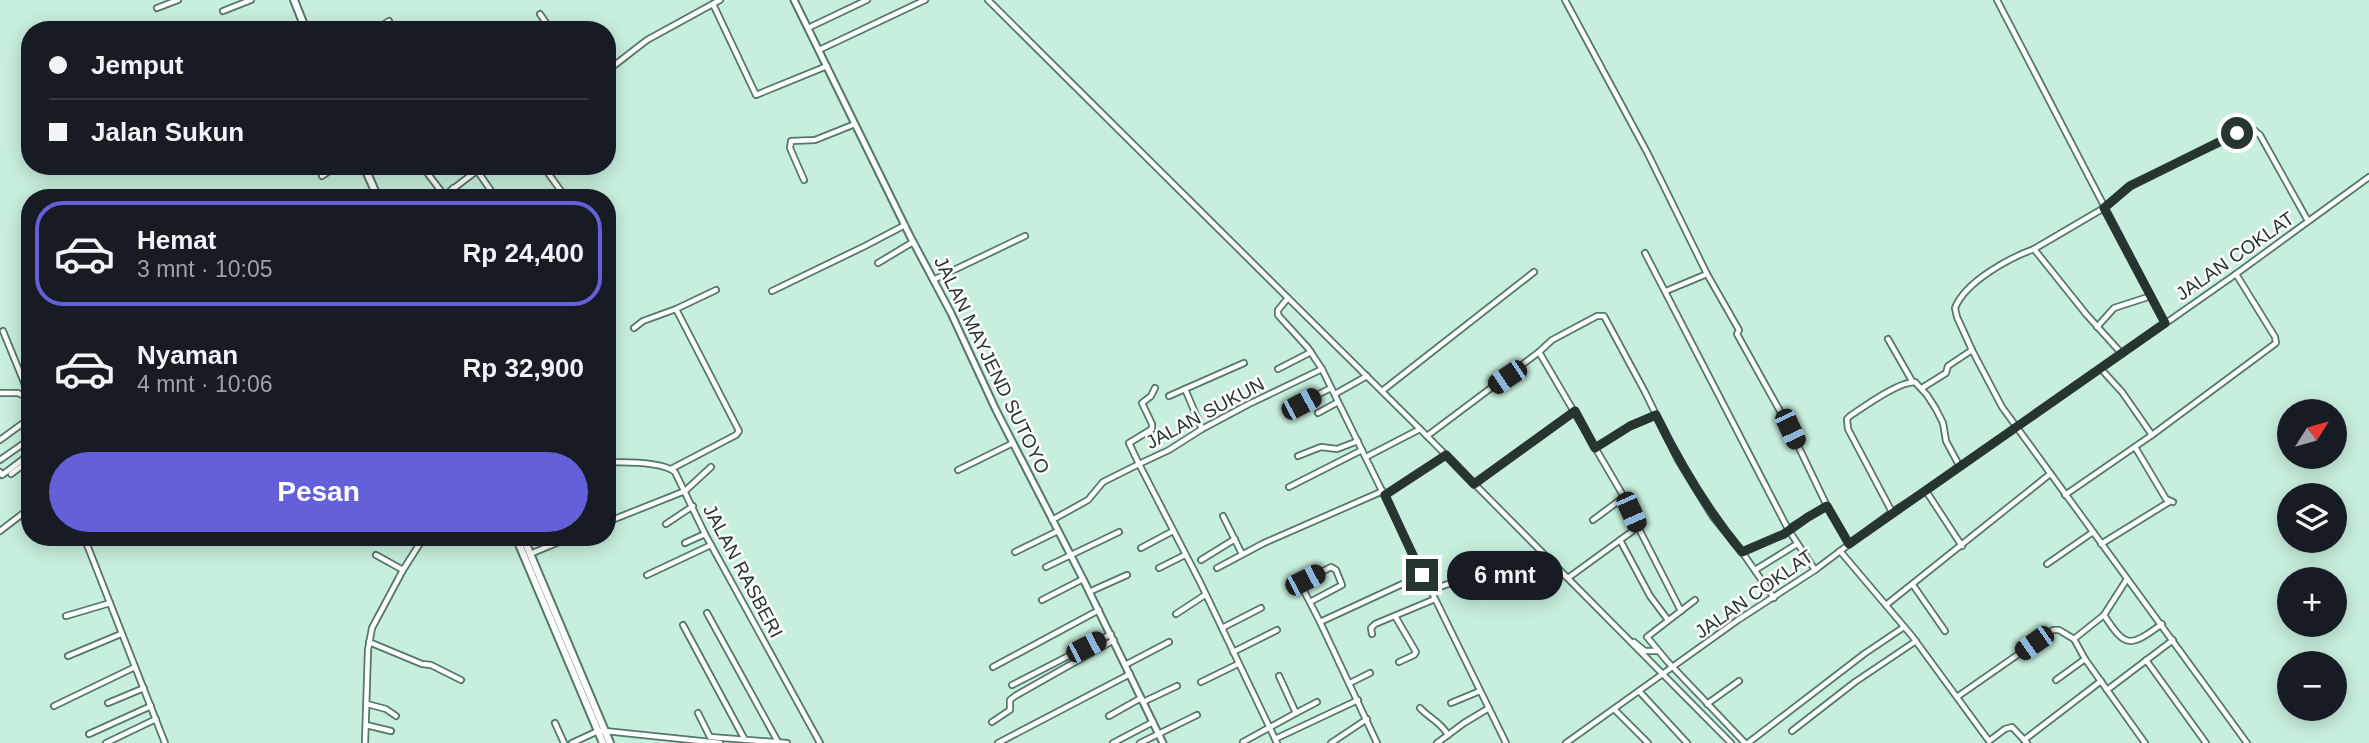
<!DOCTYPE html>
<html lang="id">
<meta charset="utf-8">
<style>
:root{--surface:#171b24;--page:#20242c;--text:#f1f3f6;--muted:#9ea1a6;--line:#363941;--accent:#6460d9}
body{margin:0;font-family:Helvetica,sans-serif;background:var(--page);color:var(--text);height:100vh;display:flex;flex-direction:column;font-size:26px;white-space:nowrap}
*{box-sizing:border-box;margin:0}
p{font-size:23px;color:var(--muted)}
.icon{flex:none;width:38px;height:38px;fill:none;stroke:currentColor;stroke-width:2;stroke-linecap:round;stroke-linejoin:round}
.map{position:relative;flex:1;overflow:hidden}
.sheet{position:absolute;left:21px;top:189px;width:595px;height:357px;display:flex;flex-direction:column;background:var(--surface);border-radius:28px;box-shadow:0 4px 18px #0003}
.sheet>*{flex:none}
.banner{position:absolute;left:21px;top:21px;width:595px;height:154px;border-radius:28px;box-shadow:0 4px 18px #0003;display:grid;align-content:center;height:154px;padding:0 28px;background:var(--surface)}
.needle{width:46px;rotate:53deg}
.fabs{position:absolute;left:2277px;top:399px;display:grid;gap:14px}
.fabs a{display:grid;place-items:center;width:70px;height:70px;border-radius:50%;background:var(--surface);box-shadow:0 4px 18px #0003;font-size:35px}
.end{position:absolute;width:32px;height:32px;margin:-16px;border:9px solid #26352f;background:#fff;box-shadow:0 0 0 4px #fff}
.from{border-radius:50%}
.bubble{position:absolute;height:49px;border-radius:24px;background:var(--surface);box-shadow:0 4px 18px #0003;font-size:23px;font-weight:700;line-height:49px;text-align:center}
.car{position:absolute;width:21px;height:42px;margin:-21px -10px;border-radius:9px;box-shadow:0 0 5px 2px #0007;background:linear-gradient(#222 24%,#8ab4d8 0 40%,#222 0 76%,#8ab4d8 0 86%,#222 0)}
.banner b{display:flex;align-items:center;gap:24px;height:66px;font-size:26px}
.banner b+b{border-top:2px solid var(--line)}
.banner i{width:18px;height:18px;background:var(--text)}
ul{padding:12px 0 0;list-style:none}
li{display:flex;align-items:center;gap:21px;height:105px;margin:0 14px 10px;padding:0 14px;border:4px solid transparent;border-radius:28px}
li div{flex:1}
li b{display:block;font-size:26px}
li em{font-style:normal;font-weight:700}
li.active{border-color:var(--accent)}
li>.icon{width:63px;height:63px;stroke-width:1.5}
.button{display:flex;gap:14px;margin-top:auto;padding:14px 28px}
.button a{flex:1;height:80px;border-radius:42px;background:var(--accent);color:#fff;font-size:28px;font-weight:700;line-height:80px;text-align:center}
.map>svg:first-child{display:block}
</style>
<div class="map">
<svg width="2369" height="743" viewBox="0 0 2369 743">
<rect width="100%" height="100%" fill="#c8efdd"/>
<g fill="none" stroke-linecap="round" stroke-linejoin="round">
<defs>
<g id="minor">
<path d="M988,0L1427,436L1731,743"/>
<path d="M1565,0L1648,154L1707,274L1739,330L1737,334L1790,429L1827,506L1849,544"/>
<path d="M1997,0L2165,323"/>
<path d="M713,4L756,95L827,66"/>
<path d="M157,8L178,0"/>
<path d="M223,11L251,0"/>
<path d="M540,14L551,30"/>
<path d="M808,28L867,0"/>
<path d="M375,30L389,21"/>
<path d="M819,50L925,0"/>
<path d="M607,71L647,40L720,0"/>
<path d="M422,166L444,195"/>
<path d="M474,166L496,198"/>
<path d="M543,166L566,198"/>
<path d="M322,176L337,166"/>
<path d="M804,180L790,148L791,141L815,140L855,124"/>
<path d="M453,188L461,198"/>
<path d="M441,198L483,166"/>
<path d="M2034,249C2009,258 1965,282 1955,308L1957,317L1972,350L2002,407L2247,743"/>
<path d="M1645,253L1788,529L1815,570"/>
<path d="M607,255L608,257"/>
<path d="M878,263L913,242"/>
<path d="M933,280L1025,236"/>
<path d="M772,291L865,246L905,225"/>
<path d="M1666,291L1707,274"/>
<path d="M1288,298L1278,310V315L1308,348L1322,369L1506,743"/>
<path d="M676,309L716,290"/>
<path d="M2097,327L2114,308L2151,296"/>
<path d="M634,328L643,321L676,309L739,431L736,435L671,469"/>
<path d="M3,331L30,397"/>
<path d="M1888,339L1912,381"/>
<path d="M1539,352L1552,340L1597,316H1604L1645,392L1678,460L1713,517L1742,552L1774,598"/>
<path d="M2122,354L2086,314L2034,249L2104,208L2130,185L2247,130H2254L2260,135L2308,221"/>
<path d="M1278,369L1311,352"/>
<path d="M1155,388L1151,396L1142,403L1152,424V429L1129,443L1139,464L1169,450L1202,429L1249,404L1322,369"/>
<path d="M1922,388L1946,373L1948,366L1972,350"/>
<path d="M1185,389L1202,429"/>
<path d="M1382,391L1534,272"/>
<path d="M0,393H18L30,399"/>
<path d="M1335,394L1367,376"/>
<path d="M1169,396L1244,363"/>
<path d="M1301,403L1331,388"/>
<path d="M1318,413L1338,402"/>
<path d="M2152,435L2276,343L2275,337L2236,274"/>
<path d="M1427,436L1539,352L1624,497L1638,527L1568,578"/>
<path d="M0,440L30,418"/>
<path d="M2135,447L2166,499L2173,502"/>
<path d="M1595,448L1630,426L1656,415"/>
<path d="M1298,456L1321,447L1337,449L1358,441"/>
<path d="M1366,457L1420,429"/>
<path d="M0,460L30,439"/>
<path d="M607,462C624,463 662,461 675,472L705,534L820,743"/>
<path d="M958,470L1013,443"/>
<path d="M0,472L2,475L30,454"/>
<path d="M11,474L30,460"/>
<path d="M1474,484L1575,411"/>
<path d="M1289,487L1362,450"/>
<path d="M1926,491L1962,546"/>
<path d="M1385,495L1446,455"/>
<path d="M2065,495L2152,435L2122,392L2101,369"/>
<path d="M1892,512L1848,429L1847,419L1850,416C1865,406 1898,382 1915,382L1927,395L1936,409L1943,423L1946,441L1960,467"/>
<path d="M1223,516L1242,554"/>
<path d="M1052,520L1088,500L1103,482L1139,464L1200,582L1277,743"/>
<path d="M1593,520L1624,497"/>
<path d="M607,522L685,491L711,467"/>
<path d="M666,524L693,506"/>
<path d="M1638,527L1681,611"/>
<path d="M0,531L30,508"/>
<path d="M84,537L165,743"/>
<path d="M1620,540L1650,596L1668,620"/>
<path d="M467,542L482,537"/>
<path d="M685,543L705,534"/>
<path d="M2101,544L2169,502"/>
<path d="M1141,548L1173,531"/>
<path d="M1840,551L1912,636L1989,741L2005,729L2012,727L2027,743"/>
<path d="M1015,552L1058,531"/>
<path d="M1742,552L1784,534L1788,529L1827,506"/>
<path d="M530,554L571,537"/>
<path d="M376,555L403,570"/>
<path d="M1201,560L1235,539"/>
<path d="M2047,564L2093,532"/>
<path d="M1046,567L1119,532"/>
<path d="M1159,568L1185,555"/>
<path d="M1217,568L1264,543L1383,491"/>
<path d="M1755,570L1797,544"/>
<path d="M647,575L711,545"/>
<path d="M1913,585L1945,631"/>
<path d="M1431,590C1448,583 1487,575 1495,559"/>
<path d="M1089,592L1127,575"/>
<path d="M1042,600L1083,579"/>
<path d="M1695,600L1647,637L1667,661L1745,743"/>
<path d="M1310,602L1342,585L1336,570L1331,567L1305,581L1302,587L1320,622L1422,575"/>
<path d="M1886,605L2050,474"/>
<path d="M707,613L778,742"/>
<path d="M1176,614L1205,595"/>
<path d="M2104,615C2126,649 2130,647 2162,624"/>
<path d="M66,616L110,603"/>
<path d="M1395,616L1416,652L1414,655L1399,662"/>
<path d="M1320,622L1377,743"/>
<path d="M683,625L745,740"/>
<path d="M1222,628L1261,608"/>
<path d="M1372,634L1371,628L1375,624L1435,599"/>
<path d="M2074,639L2104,615L2127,579"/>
<path d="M369,642L422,664L431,665L461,680"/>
<path d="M1634,642L1645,651H1657"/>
<path d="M1233,652L1277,630"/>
<path d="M68,656L121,634"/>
<path d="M2146,660L2206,743"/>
<path d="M1125,665L1169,642"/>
<path d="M993,667L1099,610"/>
<path d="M2056,680L2085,659"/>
<path d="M1201,682L1238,664"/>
<path d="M1350,683L1370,673"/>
<path d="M1012,685L1111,634"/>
<path d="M2107,690L2173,640"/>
<path d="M1639,691L1687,743"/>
<path d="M1957,697L2053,630H2059L2074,639L2085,659L2145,743"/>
<path d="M1143,702L1177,686"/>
<path d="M108,703L144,688"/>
<path d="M1451,703L1480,691"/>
<path d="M367,704L386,709L396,716"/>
<path d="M1707,704L1739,681"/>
<path d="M54,706L135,667"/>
<path d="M1420,708C1430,719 1440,721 1448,735L1437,743"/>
<path d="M1614,709L1648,743"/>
<path d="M698,713L710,737L787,743"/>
<path d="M1296,713L1317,702"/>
<path d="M1109,716L1141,698"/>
<path d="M992,722L1010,710V700L1015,696L1114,640"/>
<path d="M555,723L564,743"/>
<path d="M366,725L391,731"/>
<path d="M1792,731L1855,682L1916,641"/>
<path d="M89,734L151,706"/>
<path d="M1448,735L1464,723L1489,708"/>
<path d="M1275,739L1358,700"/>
<path d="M2024,740L2101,681"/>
<path d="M1243,742L1296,713L1279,676"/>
<path d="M106,743L156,719"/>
<path d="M365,743L368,650L372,628L403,570L424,537"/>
<path d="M572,743L598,731H605L720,743"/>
<path d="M998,743L1130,674"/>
<path d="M1113,743L1153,722"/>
<path d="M1140,743L1197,715"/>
<path d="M1331,743L1367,719"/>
<path d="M1566,743L1738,620L1815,570L1892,512L1926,491L2236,274L2369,177"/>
<path d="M1748,743L1864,654L1904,627"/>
</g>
<path id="tertiary" d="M794,0L910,236L951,313L996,410L1083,579L1163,743"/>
<g id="secondary">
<path d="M294,0L306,30"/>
<path d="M364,166L378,198"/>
<path d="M516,537L603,743"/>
<path d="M523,537L610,743"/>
</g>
</defs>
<!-- minor casing -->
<use href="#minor" stroke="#547868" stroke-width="8"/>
<!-- tertiary casing -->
<use href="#tertiary" stroke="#547868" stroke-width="9"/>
<!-- secondary casing -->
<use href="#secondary" stroke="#547868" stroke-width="10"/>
<!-- minor -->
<use href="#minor" stroke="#fff" stroke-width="4.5"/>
<!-- tertiary -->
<use href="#tertiary" stroke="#fff" stroke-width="5"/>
<!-- secondary -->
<use href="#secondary" stroke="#fff" stroke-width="6"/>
</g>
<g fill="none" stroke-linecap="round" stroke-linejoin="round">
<!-- route -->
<path stroke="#26352f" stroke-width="9" d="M1422,575L1385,495L1446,455L1474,484L1575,411L1595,448L1630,426L1656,415C1680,464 1707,510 1742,552L1784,534L1808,517L1827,506L1849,544L2165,323L2104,208L2130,186L2237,133"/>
</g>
<g text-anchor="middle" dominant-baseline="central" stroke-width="5" stroke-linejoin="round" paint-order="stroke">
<!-- street labels -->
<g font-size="19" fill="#26352f" stroke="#fff">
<text transform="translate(2235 256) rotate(-35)">JALAN COKLAT</text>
<text transform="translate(992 365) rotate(64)">JALAN MAYJEND SUTOYO</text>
<text transform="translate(1205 413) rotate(-28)">JALAN SUKUN</text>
<text transform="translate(743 571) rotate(62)">JALAN RASBERI</text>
<text transform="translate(1754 594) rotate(-35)">JALAN COKLAT</text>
</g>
</g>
</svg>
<div class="fabs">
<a><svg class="needle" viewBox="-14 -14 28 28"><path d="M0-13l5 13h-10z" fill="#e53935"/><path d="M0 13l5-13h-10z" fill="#9ea1a6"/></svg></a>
<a><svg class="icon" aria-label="layers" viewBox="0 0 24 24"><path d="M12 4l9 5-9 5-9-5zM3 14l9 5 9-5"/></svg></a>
<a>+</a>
<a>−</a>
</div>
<i class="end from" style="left:2237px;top:133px"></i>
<i class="end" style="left:1422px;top:575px"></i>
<div class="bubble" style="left:1447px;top:551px;width:116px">6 mnt</div>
<i class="car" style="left:1507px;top:377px;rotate:236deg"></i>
<i class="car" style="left:1301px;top:404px;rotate:62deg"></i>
<i class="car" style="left:1790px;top:429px;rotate:155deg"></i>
<i class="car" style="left:1631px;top:512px;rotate:156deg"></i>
<i class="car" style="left:1305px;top:580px;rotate:63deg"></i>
<i class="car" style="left:2034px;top:643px;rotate:235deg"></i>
<i class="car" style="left:1086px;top:647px;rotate:63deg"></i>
<div class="banner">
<b><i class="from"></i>Jemput</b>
<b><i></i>Jalan Sukun</b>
</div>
<section class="sheet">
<ul>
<li class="active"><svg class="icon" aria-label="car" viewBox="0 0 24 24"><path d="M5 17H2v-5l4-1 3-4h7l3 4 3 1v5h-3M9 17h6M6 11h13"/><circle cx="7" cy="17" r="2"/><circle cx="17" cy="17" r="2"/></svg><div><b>Hemat</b><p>3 mnt · 10:05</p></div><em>Rp 24,400</em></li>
<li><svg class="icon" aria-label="car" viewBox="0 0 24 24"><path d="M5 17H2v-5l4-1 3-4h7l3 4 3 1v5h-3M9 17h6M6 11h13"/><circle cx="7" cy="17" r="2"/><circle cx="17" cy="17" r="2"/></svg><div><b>Nyaman</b><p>4 mnt · 10:06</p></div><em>Rp 32,900</em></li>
</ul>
<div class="button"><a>Pesan</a></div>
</section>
</div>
